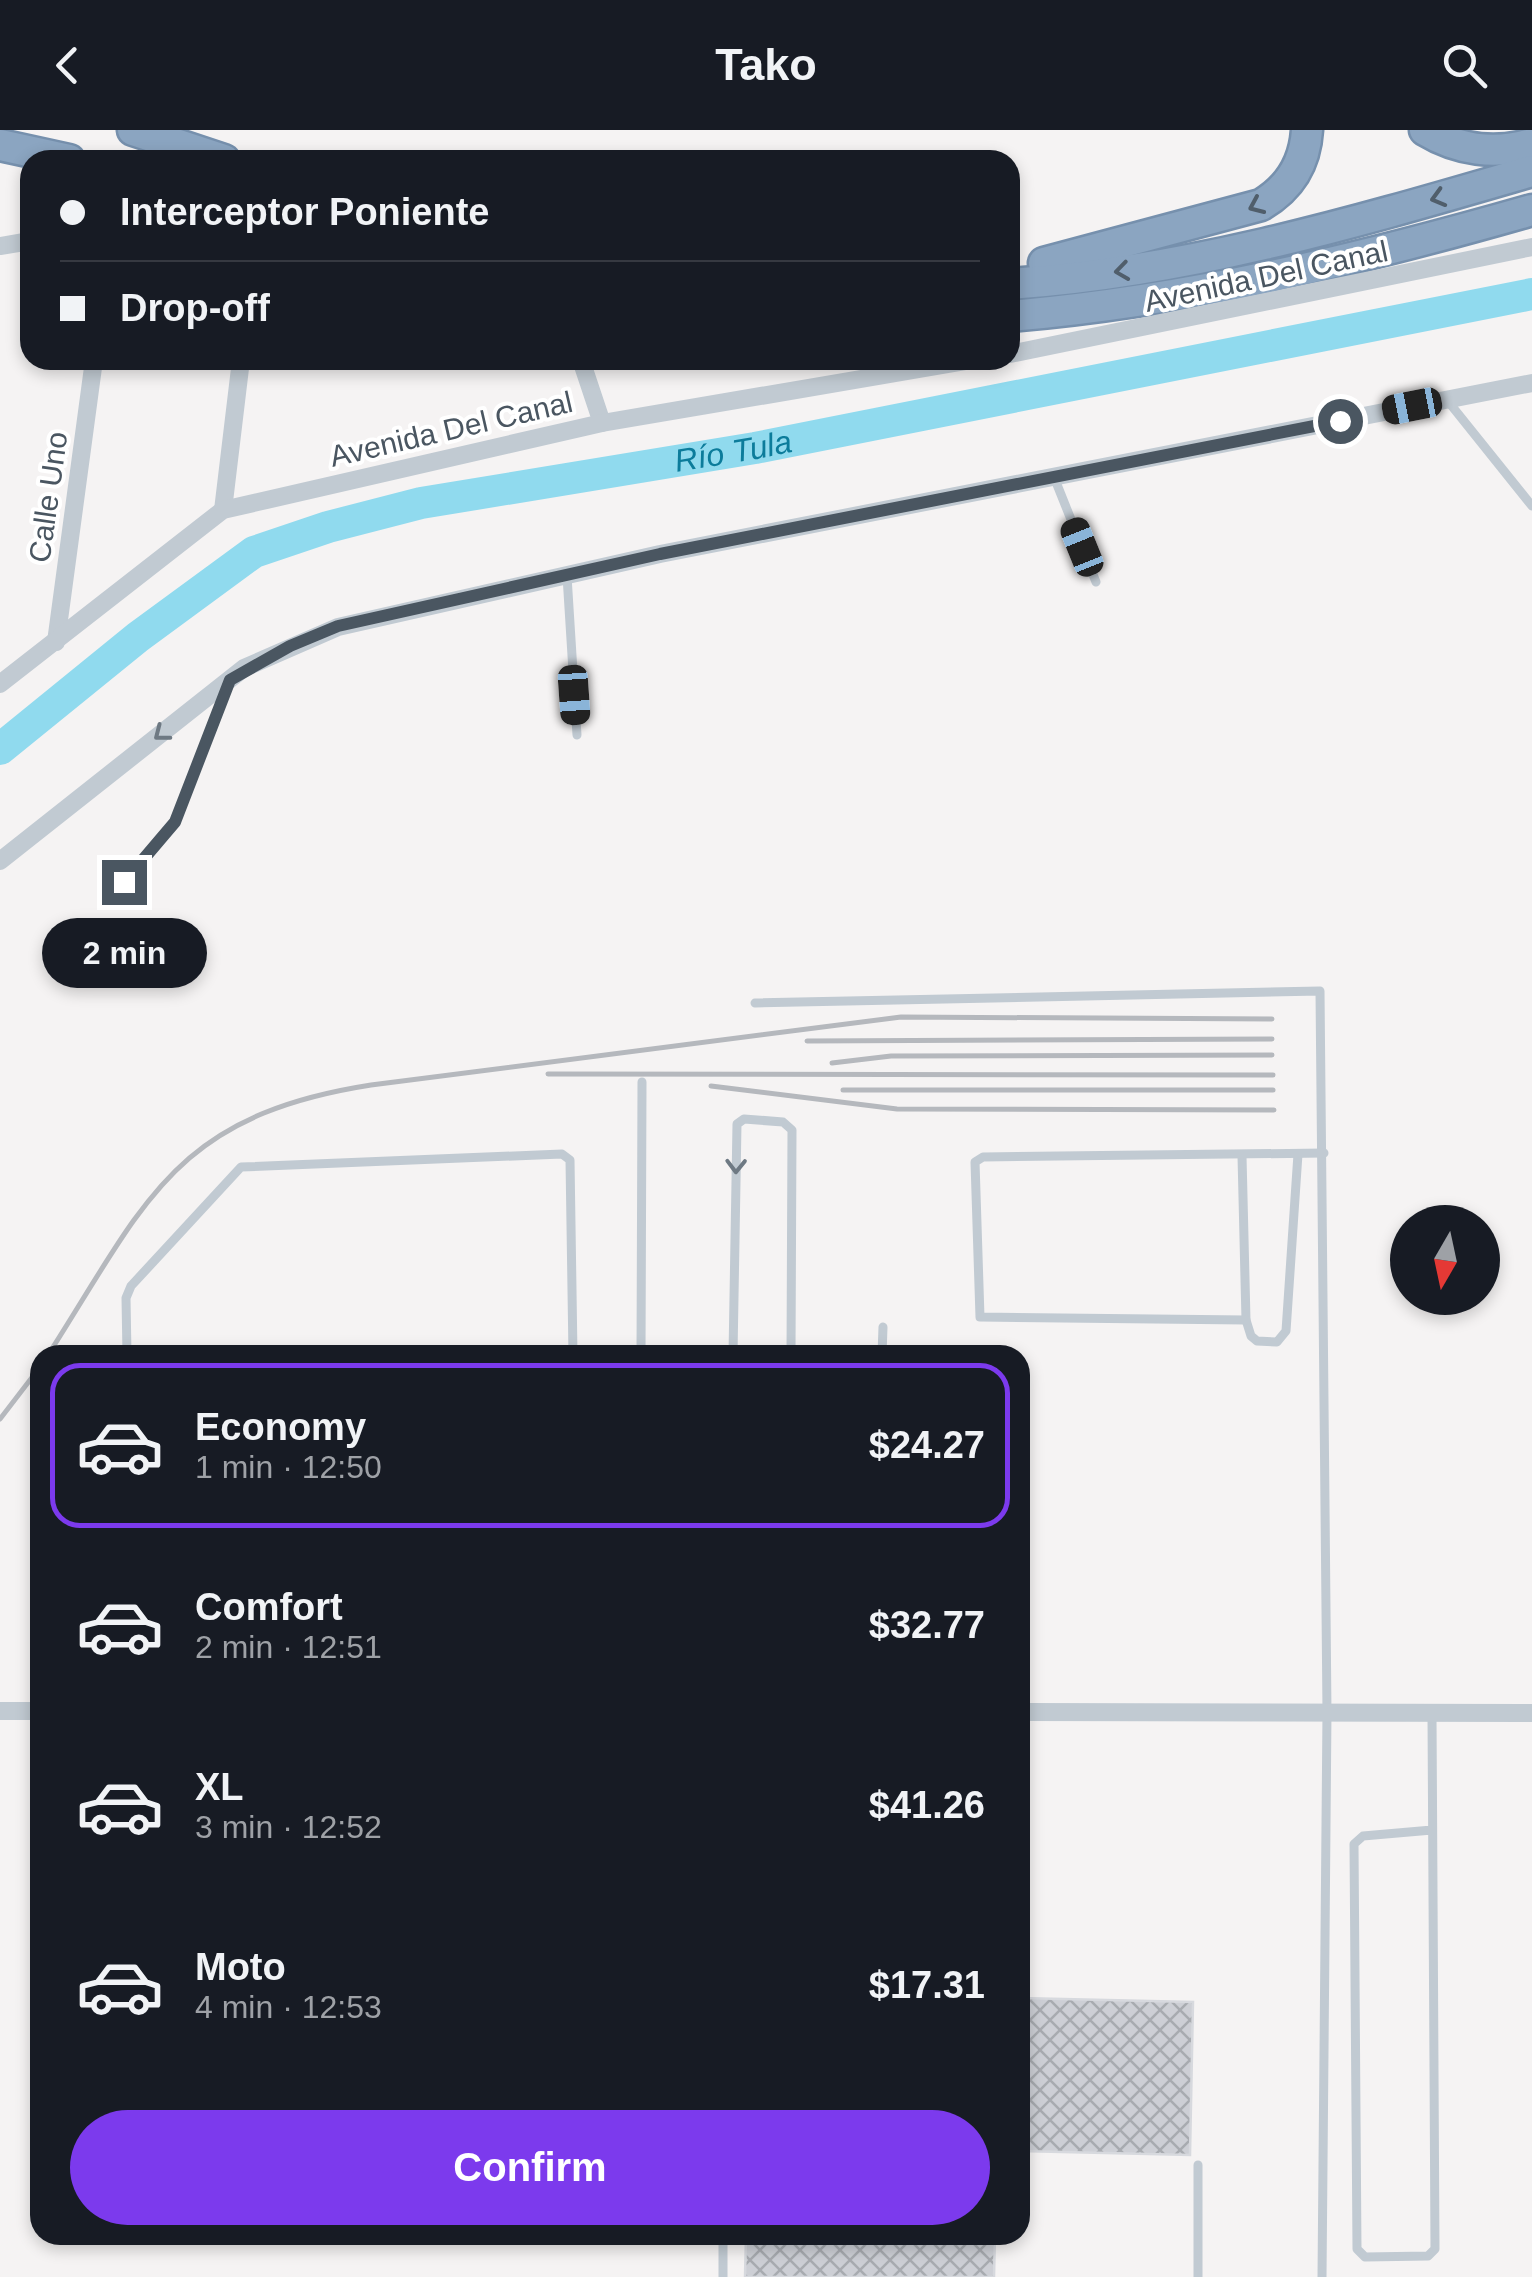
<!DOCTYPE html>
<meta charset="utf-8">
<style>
:root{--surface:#171b24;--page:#20242c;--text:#f1f3f6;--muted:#9ea1a6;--line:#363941;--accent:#7c3aed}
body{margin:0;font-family:Arial,sans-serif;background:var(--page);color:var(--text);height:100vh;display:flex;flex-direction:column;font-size:38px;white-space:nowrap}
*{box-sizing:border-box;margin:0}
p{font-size:32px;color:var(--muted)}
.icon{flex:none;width:55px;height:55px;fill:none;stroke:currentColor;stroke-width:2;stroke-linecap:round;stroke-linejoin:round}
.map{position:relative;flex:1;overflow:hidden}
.details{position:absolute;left:30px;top:1215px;width:1000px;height:900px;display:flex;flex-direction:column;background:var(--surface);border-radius:30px;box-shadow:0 5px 15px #0003}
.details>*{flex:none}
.guide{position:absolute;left:20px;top:20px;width:1000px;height:220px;border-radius:30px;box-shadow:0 5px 15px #0003;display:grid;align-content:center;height:220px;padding:0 40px;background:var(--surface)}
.needle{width:65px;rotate:189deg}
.fabs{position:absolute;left:1390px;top:1075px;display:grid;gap:20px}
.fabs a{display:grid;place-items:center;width:110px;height:110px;border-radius:50%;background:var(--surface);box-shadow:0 5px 15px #0003;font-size:50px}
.end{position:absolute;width:45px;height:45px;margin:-22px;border:12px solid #4a5661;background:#fff;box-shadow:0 0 0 5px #fff}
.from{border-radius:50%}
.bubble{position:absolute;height:70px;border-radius:35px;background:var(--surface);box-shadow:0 5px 15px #0003;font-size:32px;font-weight:800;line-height:70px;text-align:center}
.car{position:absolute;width:30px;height:60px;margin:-30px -15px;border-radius:12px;box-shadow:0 0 8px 2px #0007;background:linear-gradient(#222 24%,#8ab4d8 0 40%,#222 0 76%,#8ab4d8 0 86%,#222 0)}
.guide b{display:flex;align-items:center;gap:35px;height:95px;font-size:38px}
.guide b+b{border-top:2px solid var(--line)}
.guide i{width:25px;height:25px;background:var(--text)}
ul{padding:18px 0 0;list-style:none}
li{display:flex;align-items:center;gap:30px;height:165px;margin:0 20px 15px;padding:0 20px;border:5px solid transparent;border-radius:30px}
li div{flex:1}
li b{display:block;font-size:38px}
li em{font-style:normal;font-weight:800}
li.active{border-color:var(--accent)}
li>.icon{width:90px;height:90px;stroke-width:1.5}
.cta{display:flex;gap:20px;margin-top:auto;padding:20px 40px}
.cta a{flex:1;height:115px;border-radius:60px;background:var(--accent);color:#fff;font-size:40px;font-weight:800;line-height:115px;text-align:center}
header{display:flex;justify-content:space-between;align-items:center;height:130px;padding:0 40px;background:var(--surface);font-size:45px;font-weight:800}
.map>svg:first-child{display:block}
</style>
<header><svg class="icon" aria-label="back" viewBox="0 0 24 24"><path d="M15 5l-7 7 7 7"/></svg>Tako<svg class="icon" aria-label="search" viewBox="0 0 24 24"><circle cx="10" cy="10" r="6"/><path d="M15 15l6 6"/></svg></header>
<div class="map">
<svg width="1532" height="2147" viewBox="0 0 1532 2147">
<defs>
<pattern id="building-cross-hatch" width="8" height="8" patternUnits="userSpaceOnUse" patternTransform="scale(2.5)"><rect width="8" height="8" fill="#cdcfd5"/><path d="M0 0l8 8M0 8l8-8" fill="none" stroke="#a8abb0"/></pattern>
</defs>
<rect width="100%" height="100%" fill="#f5f3f3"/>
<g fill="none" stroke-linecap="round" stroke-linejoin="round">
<!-- river -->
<path stroke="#90daee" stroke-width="32" id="s1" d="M0,619L138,507L254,422L328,397L421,373L755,318L1532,164"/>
</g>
<!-- building -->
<g fill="url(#building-cross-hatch)" stroke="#d7d9de" stroke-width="2.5">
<path d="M1020,1868L1193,1872L1190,2025L1020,2021Z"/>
<path d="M746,2105H995L994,2147H745Z"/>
</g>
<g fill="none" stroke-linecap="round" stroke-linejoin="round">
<defs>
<g id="motorway">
<path d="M133,0L224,30"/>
<path d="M1425,0C1458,20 1495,25 1532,14"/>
<path d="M0,15L69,30"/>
<path d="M1044,133L1261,75C1290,58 1305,33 1307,0"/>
<path d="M1010,154C1190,142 1360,91 1532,41"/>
<path d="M1010,186C1188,171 1361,129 1532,80"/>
</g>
</defs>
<!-- motorway casing -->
<use href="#motorway" stroke="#7690ad" stroke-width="35"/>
<!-- service -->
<g stroke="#c1cad2" stroke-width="9">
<path d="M1447,270L1532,376"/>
<path d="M1054,347L1096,452"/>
<path d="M567,446L577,605"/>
<path d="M124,752L175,692L227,557"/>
<path d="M755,873L1320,861L1327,1582L1322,2147"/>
<path d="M1242,1026L1246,1190L1251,1206L1257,1211L1277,1212L1286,1201L1298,1024"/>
<path d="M1246,1190L980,1187L975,1032L983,1027L1324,1023"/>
<path d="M127,1225L126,1168L131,1156L241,1037L562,1024L570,1030L573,1225"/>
<path d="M641,1225L642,952"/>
<path d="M733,1225L737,994L744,989L783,992L792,1000L791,1225"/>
<path d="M882,1225L883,1197"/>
<path d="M1432,1584L1435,2119L1428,2126L1365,2127L1357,2119L1354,1714L1363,1706L1432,1700"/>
<path d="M723,2147V2105"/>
<path d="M1198,2147V2035"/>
</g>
<!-- minor -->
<g stroke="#c1cad2" stroke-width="18">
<path d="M0,116L30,111"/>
<path d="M1010,224L1532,117"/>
<path d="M581,230L602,293"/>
<path d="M223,380L241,230"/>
<path d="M56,512L94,230"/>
<path d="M0,554L223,380L602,293L972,230"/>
<path d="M0,731L244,538L338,497L660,424L1532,253"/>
<path d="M0,1581H40"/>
<path d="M1020,1582L1532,1583"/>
</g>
<!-- motorway -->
<use href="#motorway" stroke="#8ba5c1" stroke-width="30"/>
<!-- rail -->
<g stroke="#b5b8bd" stroke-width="5">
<path d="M807,911L1272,909"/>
<path d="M832,933L891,926L1272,925"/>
<path d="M548,944L1273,945"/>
<path d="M711,956L897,979L1274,980"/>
<path d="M843,960H1273"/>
<path d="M48,1225C146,1072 173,986 371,955L901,887L1272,889"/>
<path d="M0,1289L40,1237"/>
</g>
</g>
<!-- one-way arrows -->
<defs><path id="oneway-chevron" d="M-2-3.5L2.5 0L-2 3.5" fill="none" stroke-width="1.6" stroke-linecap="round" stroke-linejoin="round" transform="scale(2.5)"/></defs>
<g stroke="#505e6b">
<use href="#oneway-chevron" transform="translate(1438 68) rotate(164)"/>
<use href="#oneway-chevron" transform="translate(1256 76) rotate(156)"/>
<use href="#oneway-chevron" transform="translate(1122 141) rotate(172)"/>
</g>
<g stroke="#6e7983">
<use href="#oneway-chevron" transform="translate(161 604) rotate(142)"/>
<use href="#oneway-chevron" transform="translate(736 1036) rotate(91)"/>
</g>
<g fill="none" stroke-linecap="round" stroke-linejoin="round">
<!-- route -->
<path stroke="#4a5661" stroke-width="12" d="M124,752L175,692L230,550L290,516L338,496L660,424L1340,291"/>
</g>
<g text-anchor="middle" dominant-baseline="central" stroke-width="8" stroke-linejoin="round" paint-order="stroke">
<!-- street labels -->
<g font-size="30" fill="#4a5661" stroke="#fff">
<text transform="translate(1266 146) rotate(-12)">Avenida Del Canal</text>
<text transform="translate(451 299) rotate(-13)">Avenida Del Canal</text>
<text transform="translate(48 367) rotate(-82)">Calle Uno</text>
</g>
<!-- water labels -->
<g font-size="32" font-style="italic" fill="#0c7c9b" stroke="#fff">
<text stroke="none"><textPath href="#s1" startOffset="812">Río Tula</textPath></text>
</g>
</g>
</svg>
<div class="fabs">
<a><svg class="needle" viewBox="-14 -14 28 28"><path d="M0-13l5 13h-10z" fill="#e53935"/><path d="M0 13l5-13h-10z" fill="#9ea1a6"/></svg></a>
</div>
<i class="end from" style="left:1340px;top:291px"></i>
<i class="end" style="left:124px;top:752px"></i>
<div class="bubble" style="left:42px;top:788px;width:165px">2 min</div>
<i class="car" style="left:1412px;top:276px;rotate:259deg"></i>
<i class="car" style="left:1082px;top:417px;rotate:338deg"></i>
<i class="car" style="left:574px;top:565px;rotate:176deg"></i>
<div class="guide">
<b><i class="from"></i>Interceptor Poniente</b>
<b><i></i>Drop-off</b>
</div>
<section class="details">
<ul>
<li class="active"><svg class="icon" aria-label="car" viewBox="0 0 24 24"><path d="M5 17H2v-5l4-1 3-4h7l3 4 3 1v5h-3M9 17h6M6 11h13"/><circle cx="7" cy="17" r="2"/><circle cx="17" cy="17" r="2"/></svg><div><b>Economy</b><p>1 min · 12:50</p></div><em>$24.27</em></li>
<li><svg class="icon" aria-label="car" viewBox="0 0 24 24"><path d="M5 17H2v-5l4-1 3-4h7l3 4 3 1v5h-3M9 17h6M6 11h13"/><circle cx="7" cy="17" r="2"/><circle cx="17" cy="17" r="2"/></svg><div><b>Comfort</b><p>2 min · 12:51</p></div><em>$32.77</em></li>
<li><svg class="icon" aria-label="car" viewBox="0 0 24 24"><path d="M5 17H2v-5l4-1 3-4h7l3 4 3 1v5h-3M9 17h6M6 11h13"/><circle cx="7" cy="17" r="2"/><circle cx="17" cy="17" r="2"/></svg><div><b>XL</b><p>3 min · 12:52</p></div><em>$41.26</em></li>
<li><svg class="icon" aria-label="car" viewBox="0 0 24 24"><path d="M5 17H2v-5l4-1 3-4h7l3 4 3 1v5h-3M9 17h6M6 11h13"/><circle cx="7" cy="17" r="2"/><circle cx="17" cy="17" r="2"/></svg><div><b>Moto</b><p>4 min · 12:53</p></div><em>$17.31</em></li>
</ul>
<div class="cta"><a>Confirm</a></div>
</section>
</div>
